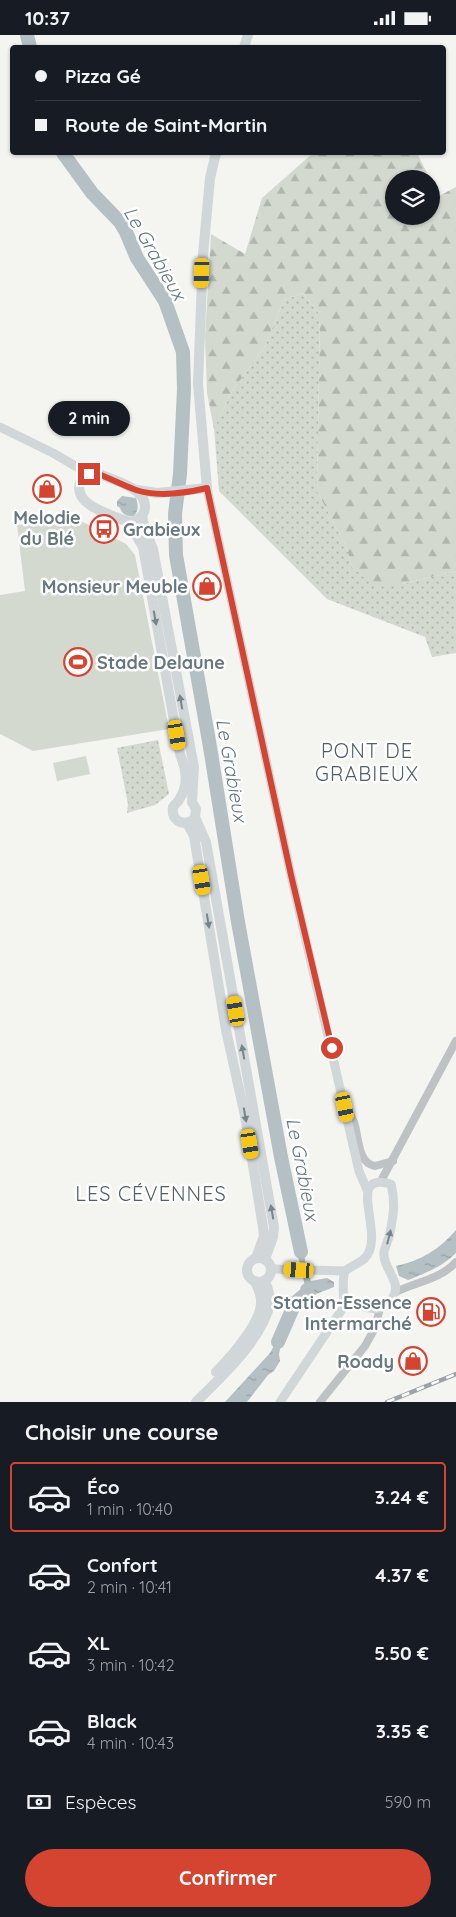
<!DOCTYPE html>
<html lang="fr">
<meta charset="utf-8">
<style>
:root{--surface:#171b24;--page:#20242c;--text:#f1f3f6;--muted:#9ea1a6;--line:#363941;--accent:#d44431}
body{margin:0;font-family:Quicksand,sans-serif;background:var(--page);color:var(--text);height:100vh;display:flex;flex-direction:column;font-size:19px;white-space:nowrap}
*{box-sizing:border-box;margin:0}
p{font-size:16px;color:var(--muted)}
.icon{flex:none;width:28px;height:28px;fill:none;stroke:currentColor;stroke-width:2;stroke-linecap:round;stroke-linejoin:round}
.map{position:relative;height:1367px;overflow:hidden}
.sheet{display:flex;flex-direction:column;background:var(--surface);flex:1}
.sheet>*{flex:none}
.hud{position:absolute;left:10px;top:10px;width:436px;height:110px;border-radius:5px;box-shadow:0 1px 4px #0004;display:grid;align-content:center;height:110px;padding:0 25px;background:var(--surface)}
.fabs{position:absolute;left:385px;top:135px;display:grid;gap:10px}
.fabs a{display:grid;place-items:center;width:55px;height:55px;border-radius:50%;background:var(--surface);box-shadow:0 1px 4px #0004;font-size:25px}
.end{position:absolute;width:22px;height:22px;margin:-11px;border:6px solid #d44431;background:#fff;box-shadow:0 0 0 2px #fff}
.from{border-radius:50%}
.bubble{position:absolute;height:35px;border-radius:18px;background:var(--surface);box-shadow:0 1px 4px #0004;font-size:16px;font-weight:800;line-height:35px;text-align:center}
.car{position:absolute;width:15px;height:30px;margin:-15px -8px;border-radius:6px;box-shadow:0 0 4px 1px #0007;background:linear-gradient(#f5c518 24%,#345 0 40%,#f5c518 0 76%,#345 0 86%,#f5c518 0)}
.hud b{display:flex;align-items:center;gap:18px;height:48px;font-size:19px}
.hud b+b{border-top:1px solid var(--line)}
.hud i{width:12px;height:12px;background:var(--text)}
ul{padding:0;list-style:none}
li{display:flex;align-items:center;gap:15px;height:70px;margin:0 10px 8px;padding:0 15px;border:2px solid transparent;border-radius:5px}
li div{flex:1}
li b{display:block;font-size:19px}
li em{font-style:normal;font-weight:800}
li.selected{border-color:var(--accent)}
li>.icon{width:45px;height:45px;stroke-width:1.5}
h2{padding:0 25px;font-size:22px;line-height:60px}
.pay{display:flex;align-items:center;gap:12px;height:55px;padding:0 25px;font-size:19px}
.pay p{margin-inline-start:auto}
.primary-button{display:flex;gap:10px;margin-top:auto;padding:10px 25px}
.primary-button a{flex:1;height:58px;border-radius:30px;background:var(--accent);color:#fff;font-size:20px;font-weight:800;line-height:58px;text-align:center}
.status{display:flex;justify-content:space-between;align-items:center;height:35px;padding:0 25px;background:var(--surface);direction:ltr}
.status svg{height:14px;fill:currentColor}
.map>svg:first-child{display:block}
</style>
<div class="status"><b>10:37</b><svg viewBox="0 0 49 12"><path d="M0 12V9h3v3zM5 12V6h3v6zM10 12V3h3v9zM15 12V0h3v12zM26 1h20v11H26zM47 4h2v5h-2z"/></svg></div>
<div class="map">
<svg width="456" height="1367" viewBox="0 0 456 1367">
<defs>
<pattern id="grass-dots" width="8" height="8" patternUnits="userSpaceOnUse" patternTransform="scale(1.25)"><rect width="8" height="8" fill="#d4d9d0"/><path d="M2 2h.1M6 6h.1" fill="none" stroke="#b0b5ae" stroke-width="1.8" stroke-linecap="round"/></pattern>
<pattern id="forest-firs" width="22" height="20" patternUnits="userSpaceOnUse" patternTransform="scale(1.25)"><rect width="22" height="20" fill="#d4d9d0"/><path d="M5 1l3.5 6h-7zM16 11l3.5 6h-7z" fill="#b0b5ae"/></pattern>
<pattern id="water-ripples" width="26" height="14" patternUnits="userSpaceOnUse" patternTransform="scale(1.25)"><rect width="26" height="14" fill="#b4c0c3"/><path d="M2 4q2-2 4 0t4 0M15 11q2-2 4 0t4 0" fill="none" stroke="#96a1a4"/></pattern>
</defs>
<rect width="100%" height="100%" fill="#f4f4f1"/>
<!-- grass -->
<g fill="url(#grass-dots)">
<path d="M303,258L320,280L317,456L346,511L353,534L377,548L402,549L456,536V618L432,622L425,602L327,564L219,456L214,393L232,356L264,313L284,265Z"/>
<path d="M158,705L169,759L155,770L127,778L128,769L117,713Z"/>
</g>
<!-- forest -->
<path fill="url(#forest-firs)" d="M313,118H417L430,144H394V181H431V146L439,161L456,152V536L402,549H377L353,534L346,511L317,456L320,280L303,258L284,265L264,313L232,356L214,394L207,358L205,301L211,199L245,219L262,163Z"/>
<!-- pitch -->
<g fill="#d4d9d0">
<path d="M77,484L126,509L135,520L169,694L33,716L0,699V560L25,556L17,490Z"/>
<path d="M86,721L90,739L57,746L53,728Z"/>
</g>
<!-- water -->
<g fill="url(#water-ripples)">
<path d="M122,461L136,463C138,469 139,476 134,481C127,482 122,479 120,473L117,471V466Z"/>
<path d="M456,1195V1218C443,1231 428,1237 411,1244L408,1245L399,1241L396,1231C420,1226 440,1214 456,1195Z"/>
<path d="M301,1199L303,1205L305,1225L311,1246L327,1243L334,1247V1252L316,1259L310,1268L303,1270L299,1267H296L298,1261L306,1255L298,1221L297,1200Z"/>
<path d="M285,1290L279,1319L280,1326L274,1336L268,1340L247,1367H225L270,1318Z"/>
</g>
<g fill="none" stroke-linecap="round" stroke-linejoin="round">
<!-- river -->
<g stroke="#b4c0c3" stroke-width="14">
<path d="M27,0L30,12"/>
<path d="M63,118L92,158L120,187L126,197L137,223L165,266L183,317L184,354L180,439L175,479L176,520L210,712L238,887L281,1122L301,1217"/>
<path d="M278,1307L295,1268L307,1258V1255"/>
</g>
<!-- tertiary -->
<g stroke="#bec2c5" stroke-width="8">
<path d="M346,1073C348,1077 352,1082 354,1087C359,1101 357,1128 375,1131L393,1126"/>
<path d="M381,1146L456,1006"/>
<path d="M396,1257C416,1247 441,1244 456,1227"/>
<path d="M320,1367L365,1311L375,1293L380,1273"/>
</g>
<!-- secondary -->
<g stroke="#d1d6d9" stroke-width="9">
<path d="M0,392L53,418L89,439"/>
<path d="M207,453L291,840L359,1136L367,1155"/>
<path d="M271,1234L345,1236"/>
<path d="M280,1367L343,1273C345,1260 341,1247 345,1236C351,1231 360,1228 365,1223C387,1200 343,1136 391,1149C396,1168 393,1184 389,1202C387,1207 385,1213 384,1217C382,1234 404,1247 392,1264C389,1269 386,1272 380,1273C367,1276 355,1269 345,1261"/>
</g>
<!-- primary -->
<g stroke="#d1d6d9" stroke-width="10">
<path d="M244,12L248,0"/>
<path d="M96,438C111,444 152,454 144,477C142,484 135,486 128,487C113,480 73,471 80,448C83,441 89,439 96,438Z"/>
<path d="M137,455L157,458L207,453L198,349L203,220L210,143L216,118"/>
<path d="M142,481L145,495L153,514L194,732L192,767L196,774L195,782L206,807L274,1192L273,1202L265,1224"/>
<path d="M128,487L143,512L180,719C186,734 189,749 180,763C179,766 175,769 173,772C171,785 182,792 193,785"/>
<path d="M187,788L194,801L226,995L245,1081L263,1192L264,1201L256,1223"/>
<circle cx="259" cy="1235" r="12"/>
<path d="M216,1337C231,1322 263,1286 261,1265C261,1258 257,1252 255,1246"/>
<path d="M196,1367C221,1342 263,1304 270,1268C271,1261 267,1252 265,1245"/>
</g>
<defs>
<path id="rail" d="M387,1367L456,1339"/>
</defs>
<!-- rail casing -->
<use href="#rail" stroke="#9ca3a7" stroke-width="4.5"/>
<!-- rail -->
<use href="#rail" stroke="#fff" stroke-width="2.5" stroke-dasharray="8" stroke-linecap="butt"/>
</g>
<!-- one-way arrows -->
<defs><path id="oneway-solid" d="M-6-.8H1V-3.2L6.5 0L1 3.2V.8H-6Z" transform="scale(1.25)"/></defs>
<g fill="#76858c">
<use href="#oneway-solid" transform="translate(155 583) rotate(80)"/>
<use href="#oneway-solid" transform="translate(181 667) rotate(-100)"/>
<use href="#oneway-solid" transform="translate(208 886) rotate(81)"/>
<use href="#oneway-solid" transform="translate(243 1017) rotate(-100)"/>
<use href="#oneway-solid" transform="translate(245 1080) rotate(80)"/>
<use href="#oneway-solid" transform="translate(272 1177) rotate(-100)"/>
<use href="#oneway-solid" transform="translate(389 1202) rotate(-76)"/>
</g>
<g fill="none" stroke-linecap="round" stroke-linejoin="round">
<!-- route -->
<path stroke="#d44431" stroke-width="6" d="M89,439L96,438C109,443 122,450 136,455C157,462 186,458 207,453L291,840L332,1013"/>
</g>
<!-- icons -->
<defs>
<symbol id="shop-ring" viewBox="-11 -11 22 22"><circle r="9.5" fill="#fff" stroke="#d44431" stroke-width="1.5"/><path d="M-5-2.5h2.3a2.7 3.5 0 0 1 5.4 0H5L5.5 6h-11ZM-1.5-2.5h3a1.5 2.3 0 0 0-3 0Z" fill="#d44431"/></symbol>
<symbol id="bus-ring" viewBox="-11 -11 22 22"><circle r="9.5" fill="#fff" stroke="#d44431" stroke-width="1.5"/><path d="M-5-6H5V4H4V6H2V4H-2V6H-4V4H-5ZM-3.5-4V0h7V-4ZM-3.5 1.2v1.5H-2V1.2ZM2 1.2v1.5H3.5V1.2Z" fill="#d44431"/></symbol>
<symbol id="stadium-ring" viewBox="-11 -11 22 22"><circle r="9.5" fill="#fff" stroke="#d44431" stroke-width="1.5"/><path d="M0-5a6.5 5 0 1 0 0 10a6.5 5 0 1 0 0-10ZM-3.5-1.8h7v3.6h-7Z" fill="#d44431"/></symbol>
<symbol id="fuel-ring" viewBox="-11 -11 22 22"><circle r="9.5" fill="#fff" stroke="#d44431" stroke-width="1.5"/><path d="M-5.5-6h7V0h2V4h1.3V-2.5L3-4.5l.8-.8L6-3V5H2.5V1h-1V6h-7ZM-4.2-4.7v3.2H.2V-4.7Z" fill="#d44431"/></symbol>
</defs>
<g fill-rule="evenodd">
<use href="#shop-ring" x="31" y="438" width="32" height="32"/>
<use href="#bus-ring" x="88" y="478" width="32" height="32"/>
<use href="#shop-ring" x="191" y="535" width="32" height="32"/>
<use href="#stadium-ring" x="62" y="611" width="32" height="32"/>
<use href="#fuel-ring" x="415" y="1261" width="32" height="32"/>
<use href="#shop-ring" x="397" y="1310" width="32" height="32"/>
</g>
<g text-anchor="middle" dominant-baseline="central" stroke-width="5" stroke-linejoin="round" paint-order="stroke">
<!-- poi labels -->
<g font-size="18" font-weight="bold" fill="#66777f" stroke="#fff" text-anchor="end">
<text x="47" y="482" text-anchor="middle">Melodie<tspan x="47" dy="21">du Blé</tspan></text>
<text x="123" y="494" text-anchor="start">Grabieux</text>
<text x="188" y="551">Monsieur Meuble</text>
<text x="97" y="627" text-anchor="start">Stade Delaune</text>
<text x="412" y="1267">Station-Essence<tspan x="412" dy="21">Intermarché</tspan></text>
<text x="394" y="1326">Roady</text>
</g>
<!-- water labels -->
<g font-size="19" font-style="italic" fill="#62787d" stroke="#fff">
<text transform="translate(155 218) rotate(60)">Le Grabieux</text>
<text transform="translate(232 735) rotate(80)">Le Grabieux</text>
<text transform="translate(303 1134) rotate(79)">Le Grabieux</text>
</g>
<!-- quarter labels -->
<g font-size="20" letter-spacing="1" fill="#535f65" stroke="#fff">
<text x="367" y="715">PONT DE<tspan x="367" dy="23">GRABIEUX</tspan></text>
<text x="151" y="1158">LES CÉVENNES</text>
</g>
</g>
</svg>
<div class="fabs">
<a><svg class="icon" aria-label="layers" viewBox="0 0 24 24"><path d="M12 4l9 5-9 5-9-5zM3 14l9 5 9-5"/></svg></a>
</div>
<i class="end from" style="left:332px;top:1013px"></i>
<i class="end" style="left:89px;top:439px"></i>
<div class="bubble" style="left:48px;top:366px;width:82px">2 min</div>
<i class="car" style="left:202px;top:238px;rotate:182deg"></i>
<i class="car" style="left:177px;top:700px;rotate:170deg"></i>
<i class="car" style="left:202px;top:845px;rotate:170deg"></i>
<i class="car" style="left:236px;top:976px;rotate:350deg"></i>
<i class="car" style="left:345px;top:1072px;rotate:168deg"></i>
<i class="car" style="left:250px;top:1109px;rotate:170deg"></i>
<i class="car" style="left:299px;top:1235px;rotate:273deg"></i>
<div class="hud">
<b><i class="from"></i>Pizza Gé</b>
<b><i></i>Route de Saint-Martin</b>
</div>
</div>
<section class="sheet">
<h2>Choisir une course</h2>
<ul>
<li class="selected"><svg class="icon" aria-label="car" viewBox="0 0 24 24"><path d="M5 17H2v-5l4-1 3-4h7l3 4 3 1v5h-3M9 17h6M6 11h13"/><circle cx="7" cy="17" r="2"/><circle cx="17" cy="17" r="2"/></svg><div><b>Éco</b><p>1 min · 10:40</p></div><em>3.24 €</em></li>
<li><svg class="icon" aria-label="car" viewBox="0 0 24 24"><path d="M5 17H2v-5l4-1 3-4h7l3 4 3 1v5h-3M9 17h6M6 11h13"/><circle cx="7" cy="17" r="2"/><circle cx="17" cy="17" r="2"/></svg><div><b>Confort</b><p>2 min · 10:41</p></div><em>4.37 €</em></li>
<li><svg class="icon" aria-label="car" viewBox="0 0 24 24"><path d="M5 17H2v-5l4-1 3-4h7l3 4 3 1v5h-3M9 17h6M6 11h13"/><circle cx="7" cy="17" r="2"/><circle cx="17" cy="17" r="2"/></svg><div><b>XL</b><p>3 min · 10:42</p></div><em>5.50 €</em></li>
<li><svg class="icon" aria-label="car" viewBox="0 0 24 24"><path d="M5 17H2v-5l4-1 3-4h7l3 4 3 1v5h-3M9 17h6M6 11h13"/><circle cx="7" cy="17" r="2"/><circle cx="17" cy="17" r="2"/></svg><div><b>Black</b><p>4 min · 10:43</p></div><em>3.35 €</em></li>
</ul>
<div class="pay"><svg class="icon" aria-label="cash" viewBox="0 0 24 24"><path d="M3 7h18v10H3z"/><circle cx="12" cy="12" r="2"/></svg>Espèces<p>590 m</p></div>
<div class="primary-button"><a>Confirmer</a></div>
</section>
